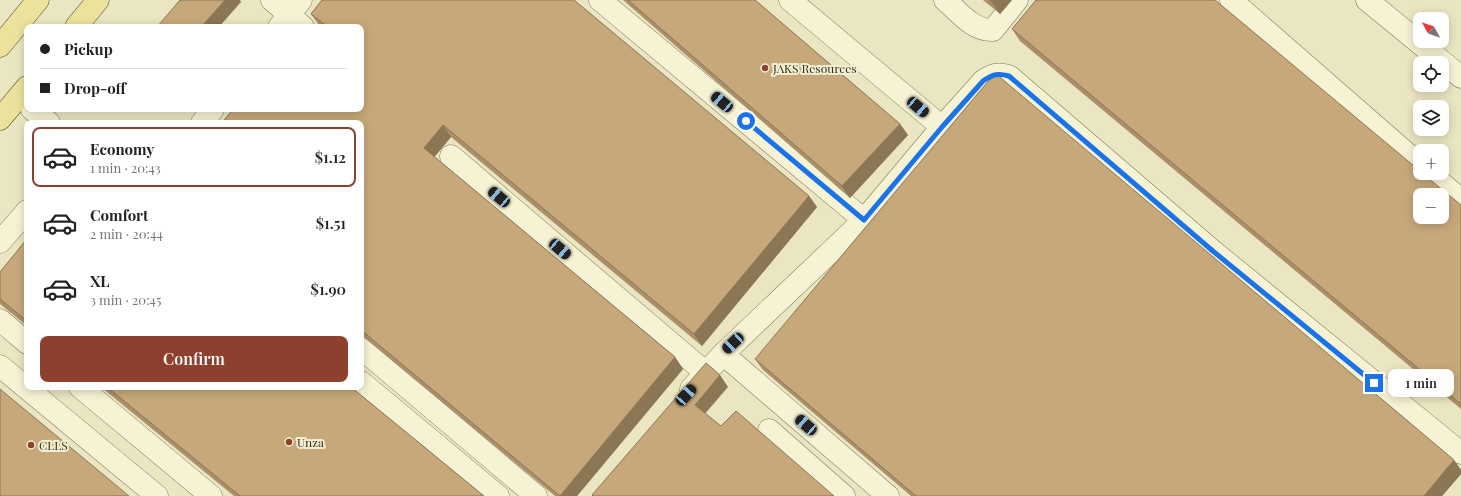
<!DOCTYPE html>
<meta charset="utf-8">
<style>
:root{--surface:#fff;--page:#f2f2f2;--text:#222;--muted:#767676;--line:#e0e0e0;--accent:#8e402f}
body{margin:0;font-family:"Playfair Display",serif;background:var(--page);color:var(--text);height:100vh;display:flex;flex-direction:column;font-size:15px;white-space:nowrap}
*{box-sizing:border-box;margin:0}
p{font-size:13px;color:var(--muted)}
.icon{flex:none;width:22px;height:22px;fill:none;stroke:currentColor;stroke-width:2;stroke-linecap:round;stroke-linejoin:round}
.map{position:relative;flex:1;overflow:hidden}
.details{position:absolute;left:24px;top:120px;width:340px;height:270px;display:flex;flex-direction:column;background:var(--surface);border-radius:8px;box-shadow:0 2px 10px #0003}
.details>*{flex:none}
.hud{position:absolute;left:24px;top:24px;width:340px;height:88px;border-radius:8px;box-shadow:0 2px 10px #0003;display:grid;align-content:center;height:88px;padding:0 16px;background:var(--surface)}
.needle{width:26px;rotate:310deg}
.fabs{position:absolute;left:1413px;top:12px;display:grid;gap:8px}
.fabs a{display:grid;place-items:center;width:36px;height:36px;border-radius:8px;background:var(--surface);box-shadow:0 2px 10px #0003;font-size:20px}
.end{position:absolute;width:18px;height:18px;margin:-9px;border:5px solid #1a73e8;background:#fff;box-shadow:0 0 0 2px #fff}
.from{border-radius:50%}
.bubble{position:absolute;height:28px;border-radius:8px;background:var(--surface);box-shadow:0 2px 10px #0003;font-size:13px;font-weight:600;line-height:28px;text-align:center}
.car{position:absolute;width:12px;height:24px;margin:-12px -6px;border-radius:5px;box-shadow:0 0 3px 1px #0007;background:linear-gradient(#222 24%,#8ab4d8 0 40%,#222 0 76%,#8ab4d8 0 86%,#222 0)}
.hud b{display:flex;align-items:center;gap:14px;height:38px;font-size:15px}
.hud b+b{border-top:1px solid var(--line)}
.hud i{width:10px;height:10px;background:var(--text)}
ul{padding:7px 0 0;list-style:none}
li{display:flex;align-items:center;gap:12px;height:60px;margin:0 8px 6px;padding:0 8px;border:2px solid transparent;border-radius:8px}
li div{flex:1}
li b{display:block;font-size:15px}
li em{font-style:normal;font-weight:600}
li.current{border-color:var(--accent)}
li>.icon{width:36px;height:36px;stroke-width:1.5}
.action{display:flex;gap:8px;margin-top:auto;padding:8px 16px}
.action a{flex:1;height:46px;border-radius:8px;background:var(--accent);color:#fff;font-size:16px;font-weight:600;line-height:46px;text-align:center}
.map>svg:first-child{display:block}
</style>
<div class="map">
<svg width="1461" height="496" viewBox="0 0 1461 496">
<rect width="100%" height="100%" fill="#eae6c2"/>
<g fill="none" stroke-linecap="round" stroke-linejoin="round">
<defs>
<g id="minor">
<path d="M272,0L303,27"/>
<path d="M600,0L864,220"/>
<path d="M790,0L942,127"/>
<path d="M945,0C959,12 973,31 993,30L1017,0"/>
<path d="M1231,0L1420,165"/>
<path d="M1367,0L1461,77"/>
<path d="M279,27L301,0"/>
<path d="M32,109L49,123"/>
<path d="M202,123L213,109"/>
<path d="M451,156L706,373"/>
<path d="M1430,173L1461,200"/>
<path d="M0,242L27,211"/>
<path d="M0,320L27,343"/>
<path d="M361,348L536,496"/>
<path d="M723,354L888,496"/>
<path d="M0,366L157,496"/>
<path d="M361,382L498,496"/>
<path d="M80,387L211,496"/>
<path d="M691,389L723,354L864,220L942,127L983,81C993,74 998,73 1009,76L1214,252L1461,453"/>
<path d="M769,430L844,496"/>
</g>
<g id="major">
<path d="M76,27L98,0"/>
<path d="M0,46L38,0"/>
<path d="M0,119L27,87"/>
</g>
</defs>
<!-- minor casing -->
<use href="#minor" stroke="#83785a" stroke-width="23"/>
<!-- major casing -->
<use href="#major" stroke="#51452f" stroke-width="23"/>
<!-- minor -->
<use href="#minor" stroke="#f6f2d4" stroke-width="22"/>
<!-- major -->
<use href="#major" stroke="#ece29c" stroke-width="22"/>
</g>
<!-- wall -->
<g fill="#aa9069">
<path d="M322,0H574L809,196L817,207L702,346L451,137L434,157L675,357L683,369L577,496H555L361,335V123H222L233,109H361V27H322L319,25L311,14Z"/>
<path d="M623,0H755L900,124L908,135L850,198Z"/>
<path d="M983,0H1012L1000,14Z"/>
<path d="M1012,29L1461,205V409L1020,41Z"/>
<path d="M27,239V326L0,304V272Z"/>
<path d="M755,359L1454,460L1461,470V474L1442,496H911L763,370Z"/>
<path d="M101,387H351L484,496H234Z"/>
</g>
<!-- shaded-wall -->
<g fill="#8b7655">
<path d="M225,0H240L241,2L219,27H201Z"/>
<path d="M990,0H1012L1000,14Z"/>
<path d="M900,124L908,135L850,198L842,186Z"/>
<path d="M443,125L451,137L432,160L424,148Z"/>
<path d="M809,196L817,207L702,346L694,334Z"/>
<path d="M675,357L683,369L577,496H560Z"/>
<path d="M720,375L728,387L703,416L695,405Z"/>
<path d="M1454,460L1461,470V474L1442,496H1424Z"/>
</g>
<!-- building -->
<g fill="#c6a87a" stroke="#8b7655" fill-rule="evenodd">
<path d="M180,0H225L201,27H157Z"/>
<path d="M322,0H574L809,196L694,334L443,125L424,148L675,357L560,496L361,330V123H222L233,109H361V27H328L311,14Z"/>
<path d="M628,0H755L900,124L842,186Z"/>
<path d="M1036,0H1215L1420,171V173H1422L1461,205V404L1012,29ZM1420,195H1442V217H1420Z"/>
<path d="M995,73L1454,460L1424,496H916L755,359Z"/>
<path d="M27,239V321L0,299V272Z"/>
<path d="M706,363L720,375L695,405L721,426L736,411L834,496H593L592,495Z"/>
<path d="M107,387H351L484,496H240Z"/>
<path d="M0,389L129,496H0Z"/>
</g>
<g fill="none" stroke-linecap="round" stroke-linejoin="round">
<!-- route -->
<path stroke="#1a73e8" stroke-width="5" d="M746,121L864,220L942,127L983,81C993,74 998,73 1009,76L1214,252L1374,383"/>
</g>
<!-- markers -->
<g fill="#8e402f" stroke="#f2efd1" stroke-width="1.5">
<circle cx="765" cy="68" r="4"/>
<circle cx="289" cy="442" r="4"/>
<circle cx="31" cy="445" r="4"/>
</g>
<g text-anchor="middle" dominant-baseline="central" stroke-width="4" stroke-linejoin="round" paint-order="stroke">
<!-- poi labels -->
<g font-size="12" fill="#342c1e" stroke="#f2efd1" text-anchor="start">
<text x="773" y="68">JAKS Resources</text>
<text x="297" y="442">Unza</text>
<text x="39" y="445">CLLS</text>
</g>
</g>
</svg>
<div class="fabs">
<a><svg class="needle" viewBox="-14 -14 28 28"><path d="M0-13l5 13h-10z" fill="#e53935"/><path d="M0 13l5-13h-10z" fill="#767676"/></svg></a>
<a><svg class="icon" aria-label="locate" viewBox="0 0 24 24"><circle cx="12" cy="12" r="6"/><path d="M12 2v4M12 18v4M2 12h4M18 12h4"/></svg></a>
<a><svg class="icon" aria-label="layers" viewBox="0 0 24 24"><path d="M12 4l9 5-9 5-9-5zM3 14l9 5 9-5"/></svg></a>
<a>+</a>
<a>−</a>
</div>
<i class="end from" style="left:746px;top:121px"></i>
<i class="end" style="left:1374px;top:383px"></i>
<div class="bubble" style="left:1388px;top:369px;width:66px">1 min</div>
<i class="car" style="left:722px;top:102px;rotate:310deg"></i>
<i class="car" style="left:918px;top:107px;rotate:130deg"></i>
<i class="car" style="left:499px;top:197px;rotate:310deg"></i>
<i class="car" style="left:560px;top:249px;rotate:130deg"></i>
<i class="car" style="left:733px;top:343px;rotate:227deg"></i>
<i class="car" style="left:686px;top:395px;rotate:42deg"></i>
<i class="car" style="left:806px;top:425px;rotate:311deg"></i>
<div class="hud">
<b><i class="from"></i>Pickup</b>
<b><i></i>Drop-off</b>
</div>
<section class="details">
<ul>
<li class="current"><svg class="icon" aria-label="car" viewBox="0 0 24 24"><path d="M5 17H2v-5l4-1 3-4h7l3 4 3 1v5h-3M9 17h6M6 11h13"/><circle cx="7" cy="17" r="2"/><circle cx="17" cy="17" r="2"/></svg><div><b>Economy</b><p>1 min · 20:43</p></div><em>$1.12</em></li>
<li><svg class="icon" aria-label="car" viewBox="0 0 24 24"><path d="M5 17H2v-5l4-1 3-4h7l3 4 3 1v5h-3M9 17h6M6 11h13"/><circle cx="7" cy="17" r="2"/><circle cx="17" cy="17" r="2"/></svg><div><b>Comfort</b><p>2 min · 20:44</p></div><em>$1.51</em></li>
<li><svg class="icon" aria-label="car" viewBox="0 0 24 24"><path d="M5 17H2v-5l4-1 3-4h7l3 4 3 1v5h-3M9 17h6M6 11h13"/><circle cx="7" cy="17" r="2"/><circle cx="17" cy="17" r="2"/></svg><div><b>XL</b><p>3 min · 20:45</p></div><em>$1.90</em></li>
</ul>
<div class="action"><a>Confirm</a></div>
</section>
</div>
